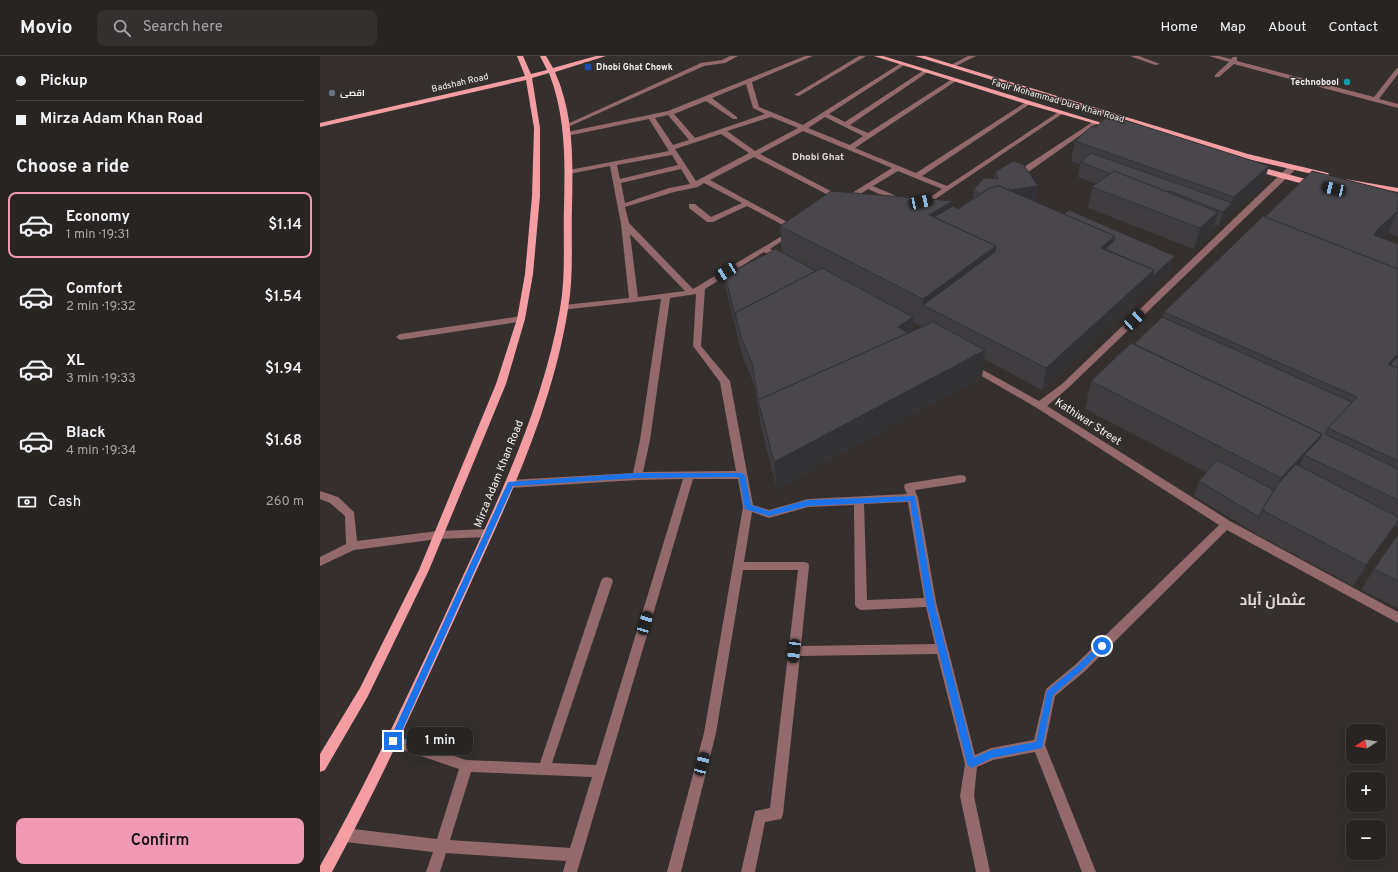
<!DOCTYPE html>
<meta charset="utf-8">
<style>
:root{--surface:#282422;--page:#34302f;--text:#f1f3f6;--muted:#a5a4a5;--line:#444140;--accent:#f09ab6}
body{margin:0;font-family:Overpass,Cairo,sans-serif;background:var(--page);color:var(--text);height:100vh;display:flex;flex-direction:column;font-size:15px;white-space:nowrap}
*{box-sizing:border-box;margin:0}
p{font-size:13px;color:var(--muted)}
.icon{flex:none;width:22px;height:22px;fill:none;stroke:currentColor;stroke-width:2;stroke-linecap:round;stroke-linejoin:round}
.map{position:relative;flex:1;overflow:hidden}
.details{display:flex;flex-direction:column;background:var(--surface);width:320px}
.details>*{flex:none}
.banner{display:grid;align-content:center;height:88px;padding:0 16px;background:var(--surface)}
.needle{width:26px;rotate:258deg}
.controls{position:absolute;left:1026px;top:668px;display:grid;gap:8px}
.controls a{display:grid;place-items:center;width:40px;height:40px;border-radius:8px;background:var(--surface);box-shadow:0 2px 10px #0003,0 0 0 1px var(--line);font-size:20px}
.end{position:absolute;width:18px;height:18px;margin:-9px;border:5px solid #1a73e8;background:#fff;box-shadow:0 0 0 2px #fff}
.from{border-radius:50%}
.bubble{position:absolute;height:28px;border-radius:8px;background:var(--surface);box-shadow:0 2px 10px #0003,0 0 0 1px var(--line);font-size:13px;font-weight:600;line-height:28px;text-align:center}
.car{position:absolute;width:12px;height:24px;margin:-12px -6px;border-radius:5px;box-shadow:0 0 3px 1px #0007;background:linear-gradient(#222 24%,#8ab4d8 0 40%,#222 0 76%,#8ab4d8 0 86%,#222 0)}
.banner b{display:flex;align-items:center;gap:14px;height:38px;font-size:15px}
.banner b+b{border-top:1px solid var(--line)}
.banner i{width:10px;height:10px;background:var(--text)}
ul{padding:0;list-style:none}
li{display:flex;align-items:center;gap:12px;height:66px;margin:0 8px 6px;padding:0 8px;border:2px solid transparent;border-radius:8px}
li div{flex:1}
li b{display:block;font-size:15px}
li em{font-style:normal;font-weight:600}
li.active{border-color:var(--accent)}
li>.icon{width:36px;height:36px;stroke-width:1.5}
h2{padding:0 16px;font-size:18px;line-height:48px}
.pay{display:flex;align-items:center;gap:10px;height:44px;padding:0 16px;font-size:15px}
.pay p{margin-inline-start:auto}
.button{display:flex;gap:8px;margin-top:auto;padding:8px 16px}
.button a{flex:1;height:46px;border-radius:8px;background:var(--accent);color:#111;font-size:16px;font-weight:600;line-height:46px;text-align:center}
header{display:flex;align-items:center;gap:24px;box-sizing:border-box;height:56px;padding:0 20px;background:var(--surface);border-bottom:1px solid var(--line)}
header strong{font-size:19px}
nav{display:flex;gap:22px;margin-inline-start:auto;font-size:14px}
.search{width:280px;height:36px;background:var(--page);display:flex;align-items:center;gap:10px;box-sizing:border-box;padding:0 14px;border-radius:8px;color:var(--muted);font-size:15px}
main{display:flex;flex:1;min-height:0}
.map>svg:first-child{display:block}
</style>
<header>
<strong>Movio</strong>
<div class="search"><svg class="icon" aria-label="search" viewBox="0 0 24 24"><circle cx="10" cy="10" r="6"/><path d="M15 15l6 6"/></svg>Search here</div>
<nav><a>Home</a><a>Map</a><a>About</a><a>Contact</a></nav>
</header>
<main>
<section class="details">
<div class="banner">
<b><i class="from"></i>Pickup</b>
<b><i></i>Mirza Adam Khan Road</b>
</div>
<h2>Choose a ride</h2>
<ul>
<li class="active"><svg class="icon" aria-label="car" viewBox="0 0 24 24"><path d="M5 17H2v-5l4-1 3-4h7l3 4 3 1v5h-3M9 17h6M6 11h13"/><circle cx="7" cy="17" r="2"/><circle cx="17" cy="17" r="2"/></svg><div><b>Economy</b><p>1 min · 19:31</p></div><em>$1.14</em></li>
<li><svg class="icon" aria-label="car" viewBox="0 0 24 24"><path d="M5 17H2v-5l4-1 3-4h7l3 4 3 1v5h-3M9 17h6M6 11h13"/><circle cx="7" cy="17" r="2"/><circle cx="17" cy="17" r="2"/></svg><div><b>Comfort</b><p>2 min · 19:32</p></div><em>$1.54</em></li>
<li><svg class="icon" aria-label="car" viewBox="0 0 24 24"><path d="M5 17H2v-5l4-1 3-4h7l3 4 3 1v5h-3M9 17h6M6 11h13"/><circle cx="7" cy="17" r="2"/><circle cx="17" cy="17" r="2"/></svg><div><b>XL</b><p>3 min · 19:33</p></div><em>$1.94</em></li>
<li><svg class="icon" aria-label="car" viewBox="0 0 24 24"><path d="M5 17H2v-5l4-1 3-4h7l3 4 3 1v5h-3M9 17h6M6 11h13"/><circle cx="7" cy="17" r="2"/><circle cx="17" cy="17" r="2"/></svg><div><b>Black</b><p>4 min · 19:34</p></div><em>$1.68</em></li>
</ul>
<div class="pay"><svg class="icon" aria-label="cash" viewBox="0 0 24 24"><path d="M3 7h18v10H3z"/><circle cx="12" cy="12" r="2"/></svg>Cash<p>260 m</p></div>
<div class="button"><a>Confirm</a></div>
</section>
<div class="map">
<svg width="1078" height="816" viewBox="0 0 1078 816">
<rect width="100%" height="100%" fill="#35302e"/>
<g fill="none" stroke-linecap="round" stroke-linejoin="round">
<!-- minor -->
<g fill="#93696b" fill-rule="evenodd">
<path d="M410,0H418L405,7L384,10L248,71L243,70L381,7L402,4Z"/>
<path d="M485,0H493L432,26L439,51L483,69L581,7L586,8L509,58L525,66L604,14H608V16L530,69L548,77L632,23H636V25L535,92L596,117L706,46H710V48L602,120L627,130L740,55L745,56L611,146L599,148L595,146L596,144L609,142L622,133L578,115L553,130L583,143L584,145L580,147L548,133L528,146H522L434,101L390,124L480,173L450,193L465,201V205H459L444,196L385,233L381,290L410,325L433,449L449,454L488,443L587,438L584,431L585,428L589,427L641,419L645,420L646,423L645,426L641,427L595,434L598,442L616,546L655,699L671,692L714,684L726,633L756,608L899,469L717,352L646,311L648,309H654L719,345L742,328L969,110H975V114L748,332L727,350L910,465L1078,556V567L907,474L764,616L735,640L725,689L776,816H762L715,696L673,704L657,711L654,740L670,816H656L640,740L645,708L617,598L480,600L463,758L461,763L445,766L435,816H421L435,755L450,752L478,514H423L396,677L361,816H347L384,677L423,451L418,423H373L257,816H243L246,805L126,797L120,816H106L113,796L25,786L20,784L18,779L20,774L25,772L117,783L139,713L69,689L67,685L69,681L73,679L146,704L220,707L281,525L283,522L287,521L291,522L293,525L232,707L276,709L363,423L317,424L190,432L186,431L185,428L186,425L190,424L313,417L320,384L341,243L241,254L240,252L241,250L244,249L309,242L301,168L290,110L249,118L245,116L249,114L349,95L329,63L247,80L244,78L247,76L348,55ZM426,28L433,52L445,58L375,82L354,58L386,45L413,63H417V61L392,42ZM348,59L369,84L353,89L335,62ZM451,61L478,72L435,95L407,75ZM505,61L543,80L530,89L488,72ZM483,75L572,112L524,142L440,98ZM401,78L429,97L376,125L355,93ZM352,99L358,109L300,123L297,109ZM361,113L370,128L349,132L305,147L301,127ZM384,127L422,147L391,161L375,148H369V152L387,166H393L427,150L472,174L373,233L309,167L305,151L354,136L378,131ZM310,178L365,235L318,241ZM376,238L373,290L400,326L416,415L323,416L330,384L350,242ZM588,446L604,542L547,544L544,448ZM534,449L535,549L537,552L541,554L606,551L615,588L481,590L489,510L488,507L484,506H424L432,456L449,462L488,451ZM151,716L272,721L250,792L130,784Z"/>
<path d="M539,0H546L479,40L474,39Z"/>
<path d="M648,0H656L634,11L629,10Z"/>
<path d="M810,0H819L840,8L835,9Z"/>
<path d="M889,0H899L911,3L913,1H917V5L1054,41L1076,13L1078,12V18L1059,43L1078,48V52L914,8L899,21H895V19L909,6Z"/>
<path d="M774,65L779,66L704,119H698V115Z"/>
<path d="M201,260L204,261L205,263L204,265L80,284L76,281L80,278Z"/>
<path d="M0,435L18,441L34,456L37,485L118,475L168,473L172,474L173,477L172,480L168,481L118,483L34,494L0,510V501L26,488L25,460L10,447L0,443Z"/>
</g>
<!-- major -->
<g fill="#f49ea3" fill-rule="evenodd">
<path d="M197,0H203L211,18L227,14L220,0H226L233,12L276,0H286L235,16C254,59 253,104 252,150C251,185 254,219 248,253C232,355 186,449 144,542C102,635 60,727 12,816H0V810C46,728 86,644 125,559C170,460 221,361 240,253C246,219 243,185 244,151C245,105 246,61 229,17L212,22L220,72V140L213,218L205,263L186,328L109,514L48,640L5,714L0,716V698L40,632L99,514L176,328L197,263L205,218L212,140L214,72L206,24L0,71V67L205,20Z"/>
<path d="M554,0H563L795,71L790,72L706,48Z"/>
<path d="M595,0H605L928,98L1008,117L1009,119L1005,121L923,102Z"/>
<path d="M931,110H937L997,126L998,128L997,130H991L931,114Z"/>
<path d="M1025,123L1078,132V136L1028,127H1025Z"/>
</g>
</g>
<!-- wall -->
<g fill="#3f3d40" fill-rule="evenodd">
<path d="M755,85L949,110L942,130L898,171L894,169L892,177L874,193L768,152L772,131L777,128L758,121L760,108L751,105Z"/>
<path d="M675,116L718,130L716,144L713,145L851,214L722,334L664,303L662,321L457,433L441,371L434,328L423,302L406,234L405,219L496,215H497L462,196L460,170L633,145V150L638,153L653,142L654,133L674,123ZM593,266L603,271L592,275Z"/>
<path d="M1078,137V181L1068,177L1062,182L1078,188V471L1075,470L1067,483L1033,530L933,476L874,440L879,425L886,416L765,353L771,325L814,288L842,261L844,256L945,161Z"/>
<path d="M1078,478V552L1041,534L1054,513Z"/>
</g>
<!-- shaded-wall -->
<g fill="#333234">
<path d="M949,110L942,130L908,162L914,141Z"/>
<path d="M718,130L716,144L667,152L669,138Z"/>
<path d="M633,145L631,171L609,159Z"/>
<path d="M912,147L908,162L898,171L903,156Z"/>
<path d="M898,156L892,177L874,193L880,172Z"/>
<path d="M1077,156L1068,177L1049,193L1054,179L1059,172Z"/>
<path d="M795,180L790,201L781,192Z"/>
<path d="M676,190L672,217L603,249V243Z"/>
<path d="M855,200L851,214L722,334L726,312L834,214Z"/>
<path d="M593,261L592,281L578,271Z"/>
<path d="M665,294L662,321L457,433L454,406Z"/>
<path d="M1078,298V310L1072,317L1068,308Z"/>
<path d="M1002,378L990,402L984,399L974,421L955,434L961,422Z"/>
<path d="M1078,465L1067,483L1033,530L1046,509Z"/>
</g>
<!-- building -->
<g fill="#49474b" stroke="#333234">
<path d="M789,59L949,110L914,141L755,85L772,70L776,71Z"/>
<path d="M771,97L912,147L903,156L850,135L848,136L794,115L791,118L761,106Z"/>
<path d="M693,105L703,108L718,130L690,134L679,130L670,132L660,138L654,133L664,122L678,123L675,116Z"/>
<path d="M794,115L898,156L880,172L772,131Z"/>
<path d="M992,115L1078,137V156H1077L1059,172L1054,179L1078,188V213L945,161Z"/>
<path d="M679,130L795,180L781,192L834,214L726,312L603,249L675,196L676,190L614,161L633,150L638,153L670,132Z"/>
<path d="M511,135L633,145L609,159L676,190L603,243L460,170Z"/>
<path d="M749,154L855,200L832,221L834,214L785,193L793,186L795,180L744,158Z"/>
<path d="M943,160L1078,213V298L1068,308L1078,312V405L1008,372L1037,341L844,256Z"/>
<path d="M456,193L496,215L415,257L416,264L405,219Z"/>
<path d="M502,212L593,261L578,271L588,277L438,344L439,349L432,307L421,281L415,257Z"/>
<path d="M842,261L1032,346L1008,372L1005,378L1078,413V444L984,399L999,384L1002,378L814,288Z"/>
<path d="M613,266L665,294L454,406L438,344Z"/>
<path d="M811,287L1002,378L961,422L771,325Z"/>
<path d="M1078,300V312L1070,309Z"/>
<path d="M897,404L954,434L942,454L939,461L879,425Z"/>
<path d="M976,408L1078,461V465L1046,509L942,454L958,428Z"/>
<path d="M1078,478V525L1054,513Z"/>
</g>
<!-- route -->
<path fill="#1a73e8" d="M317,417H422L425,419L431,449L449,455L488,444L595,440L614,546L654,702L671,694L716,686L727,635L757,610L780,588H785L786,590L762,614L733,639L722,692L672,702L651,712L647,708L606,546L590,445L488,450L449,460L425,453L419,421L317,422L193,430L76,688H70L69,685L188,426Z"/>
<!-- markers -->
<rect fill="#1a4fb4" stroke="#35302e" stroke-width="1.5" x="264" y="7" width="8" height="8" rx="2"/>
<circle fill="#0f9aa8" stroke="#35302e" stroke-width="1.5" cx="1027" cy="26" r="4"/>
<circle fill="#6b7280" stroke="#35302e" stroke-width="1.5" cx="12" cy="37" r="4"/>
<g text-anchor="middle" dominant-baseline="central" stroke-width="3" stroke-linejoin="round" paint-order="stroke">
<!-- far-poi labels -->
<g font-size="9" font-weight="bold" fill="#f5f2f0" stroke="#35302e" text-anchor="start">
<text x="276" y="11">Dhobi Ghat Chowk</text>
<text x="1019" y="26" text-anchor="end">Technobool</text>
<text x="20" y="37">اقصیٰ</text>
</g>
<!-- far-street labels -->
<g font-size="9" fill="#f5f2f0" stroke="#35302e">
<text transform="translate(140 27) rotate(-13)">Badshah Road</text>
<text transform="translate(738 45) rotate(16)">Faqir Mohammad Dura Khan Road</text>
</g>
<!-- far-neighbourhood labels -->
<g font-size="10" font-weight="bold" fill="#e0d9d7" stroke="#35302e">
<text x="498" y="101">Dhobi Ghat</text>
</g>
<!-- street labels -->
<g font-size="11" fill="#f5f2f0" stroke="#35302e">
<text transform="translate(768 366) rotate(33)">Kathiwar Street</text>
<text transform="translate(179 418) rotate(-68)">Mirza Adam Khan Road</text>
</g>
<!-- district labels -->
<g font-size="15" font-weight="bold" fill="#e0d9d7" stroke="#35302e">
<text x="953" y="545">عثمان آباد</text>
</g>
</g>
</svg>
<div class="controls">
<a><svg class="needle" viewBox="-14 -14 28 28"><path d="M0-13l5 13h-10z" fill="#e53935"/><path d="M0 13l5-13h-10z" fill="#a5a4a5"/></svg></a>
<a>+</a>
<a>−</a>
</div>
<i class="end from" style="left:782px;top:590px"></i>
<i class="end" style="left:73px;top:685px"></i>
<div class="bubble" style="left:87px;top:671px;width:66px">1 min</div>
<i class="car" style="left:1014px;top:133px;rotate:283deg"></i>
<i class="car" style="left:601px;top:146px;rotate:78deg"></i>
<i class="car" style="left:406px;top:216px;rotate:238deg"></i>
<i class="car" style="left:814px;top:264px;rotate:47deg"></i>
<i class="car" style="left:325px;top:567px;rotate:17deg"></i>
<i class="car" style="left:474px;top:595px;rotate:187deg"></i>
<i class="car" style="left:382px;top:708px;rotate:15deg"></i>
</div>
</main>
